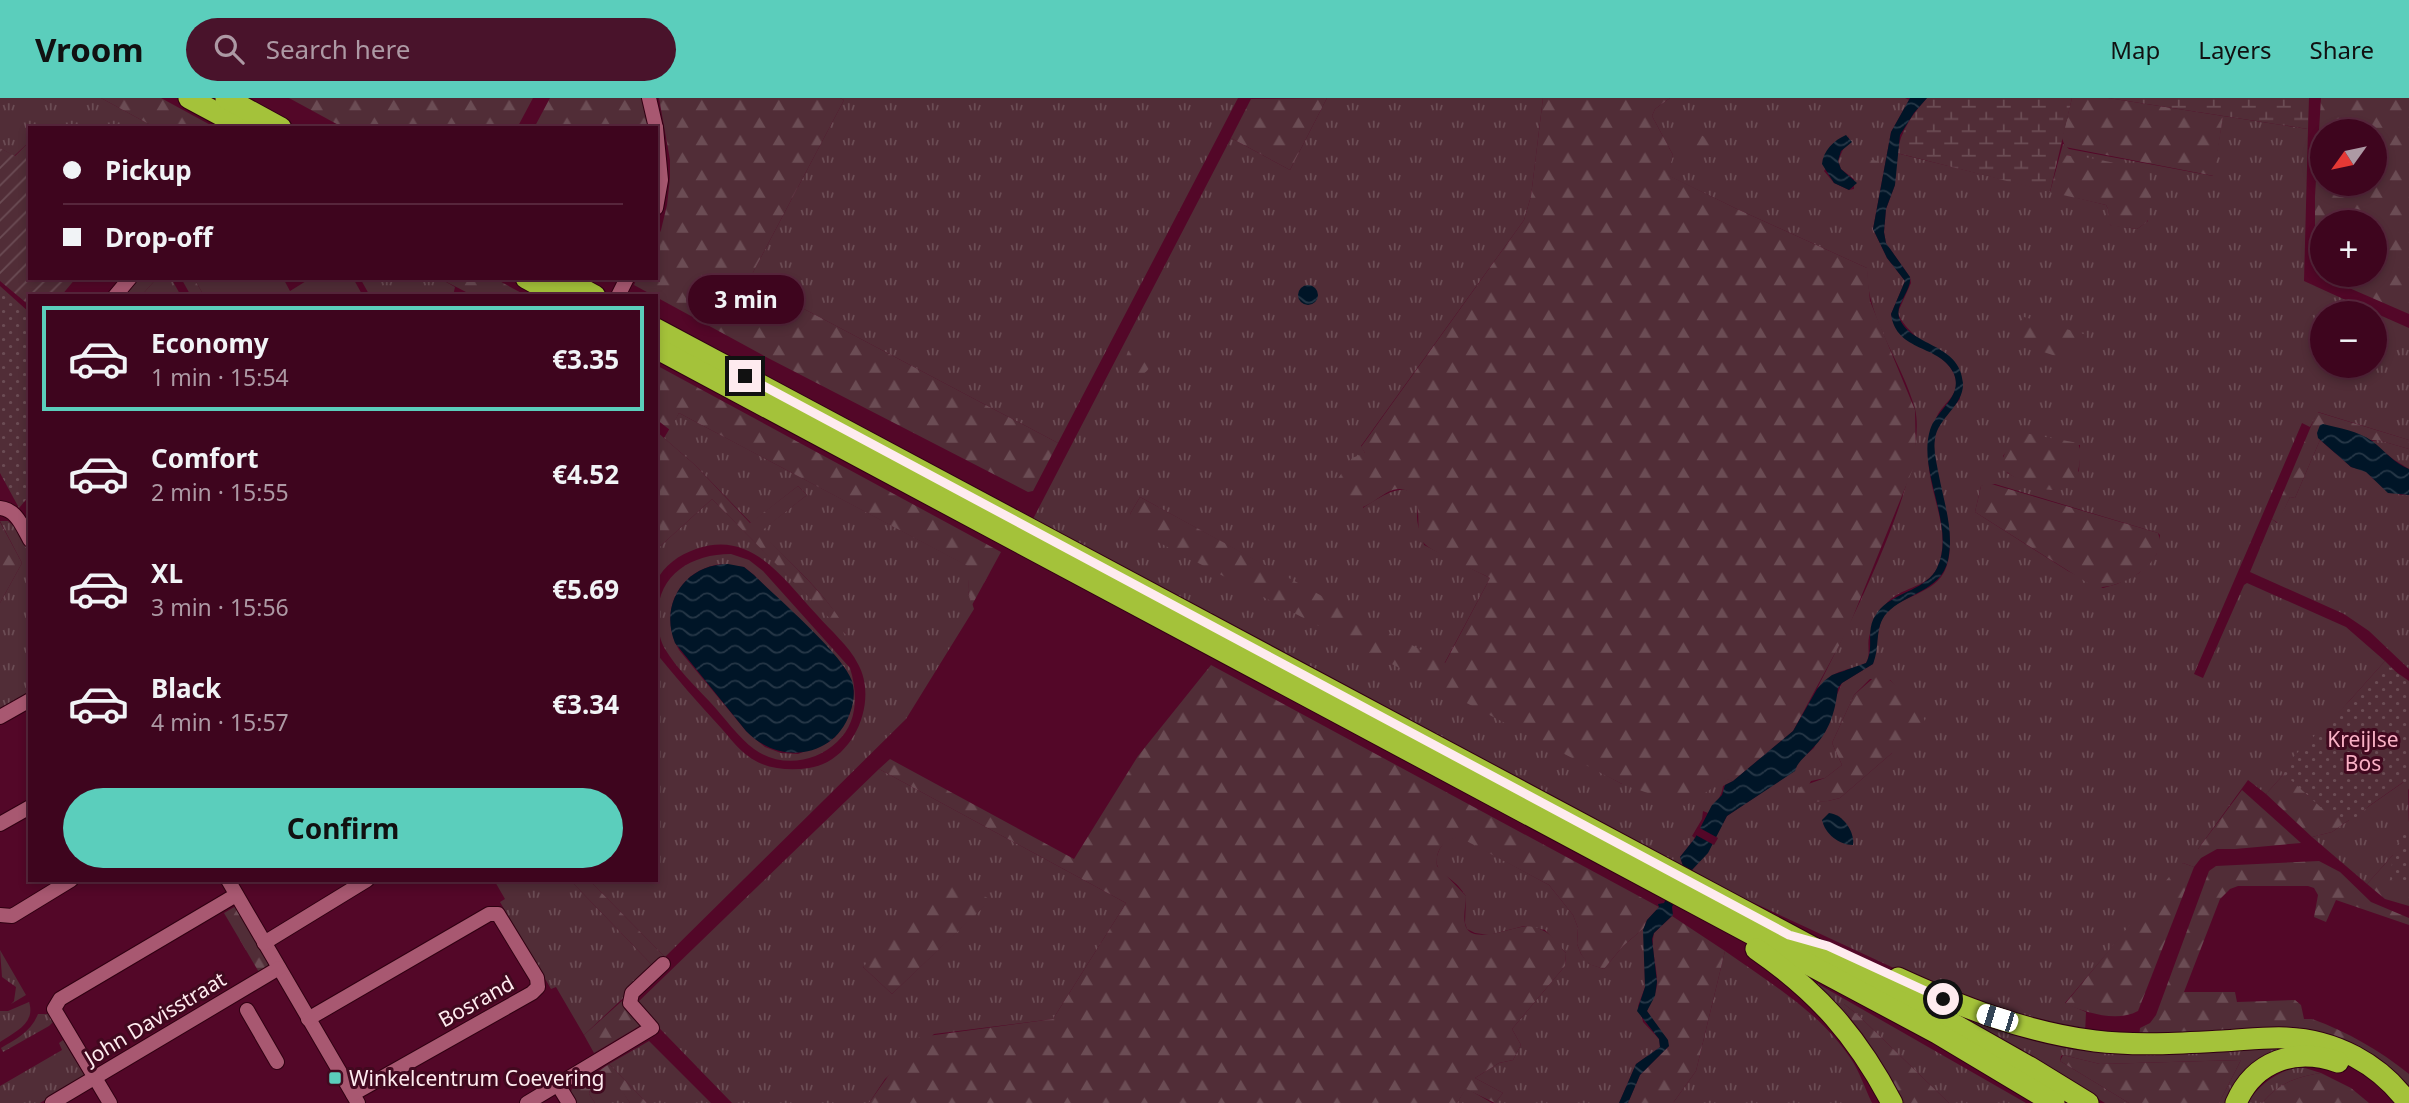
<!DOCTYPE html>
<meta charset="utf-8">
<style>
:root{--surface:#3e051e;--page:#49132b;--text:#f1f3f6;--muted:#ad99a4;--line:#57263c;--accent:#5bcebc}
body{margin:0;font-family:"Noto Sans",sans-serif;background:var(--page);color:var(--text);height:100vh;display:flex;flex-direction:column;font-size:26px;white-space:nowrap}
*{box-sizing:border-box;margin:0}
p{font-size:23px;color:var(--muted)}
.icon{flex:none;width:38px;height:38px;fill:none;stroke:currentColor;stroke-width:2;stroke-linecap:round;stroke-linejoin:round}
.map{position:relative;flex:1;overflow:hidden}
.sheet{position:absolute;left:28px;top:196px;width:630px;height:588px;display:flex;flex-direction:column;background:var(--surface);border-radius:0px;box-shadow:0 4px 10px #0003,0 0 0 2px var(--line)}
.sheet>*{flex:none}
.hud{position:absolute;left:28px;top:28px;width:630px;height:154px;border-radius:0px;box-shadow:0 4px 10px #0003,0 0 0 2px var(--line);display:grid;align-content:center;height:154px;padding:0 35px;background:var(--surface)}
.needle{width:46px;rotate:237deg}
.fabs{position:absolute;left:2310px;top:21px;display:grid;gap:14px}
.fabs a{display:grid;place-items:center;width:77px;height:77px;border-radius:50%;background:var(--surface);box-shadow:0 4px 10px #0003,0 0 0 2px var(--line);font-size:35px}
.end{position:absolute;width:32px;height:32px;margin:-16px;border:9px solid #feebef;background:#111;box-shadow:0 0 0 4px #111}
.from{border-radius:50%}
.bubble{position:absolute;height:49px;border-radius:24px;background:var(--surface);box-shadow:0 4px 10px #0003,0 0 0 2px var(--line);font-size:23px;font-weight:700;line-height:49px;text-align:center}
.car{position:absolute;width:21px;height:42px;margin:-21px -10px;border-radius:9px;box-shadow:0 0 5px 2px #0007;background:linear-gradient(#fff 24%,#345 0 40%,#fff 0 76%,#345 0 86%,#fff 0)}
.hud b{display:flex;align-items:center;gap:24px;height:66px;font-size:26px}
.hud b+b{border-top:2px solid var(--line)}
.hud i{width:18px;height:18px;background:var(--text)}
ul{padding:12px 0 0;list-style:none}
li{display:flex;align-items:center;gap:21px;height:105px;margin:0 14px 10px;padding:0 21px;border:4px solid transparent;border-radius:0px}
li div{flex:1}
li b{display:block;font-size:26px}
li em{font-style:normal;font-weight:700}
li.active{border-color:var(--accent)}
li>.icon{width:63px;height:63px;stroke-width:1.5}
.primary-button{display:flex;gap:14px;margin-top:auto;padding:14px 35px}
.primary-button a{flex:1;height:80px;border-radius:42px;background:var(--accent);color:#111;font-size:28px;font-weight:700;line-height:80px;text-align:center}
header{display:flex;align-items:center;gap:42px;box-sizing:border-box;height:98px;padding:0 35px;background:var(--accent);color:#111}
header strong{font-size:33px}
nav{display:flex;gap:38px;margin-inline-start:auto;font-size:24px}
.search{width:490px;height:63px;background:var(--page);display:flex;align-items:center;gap:18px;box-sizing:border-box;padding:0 24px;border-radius:38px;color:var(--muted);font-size:26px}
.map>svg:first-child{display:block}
</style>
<header>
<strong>Vroom</strong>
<div class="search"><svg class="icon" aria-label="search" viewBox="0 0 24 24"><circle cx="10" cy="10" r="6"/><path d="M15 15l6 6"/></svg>Search here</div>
<nav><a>Map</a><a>Layers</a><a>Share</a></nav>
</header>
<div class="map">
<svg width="2409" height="1005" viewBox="0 0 2409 1005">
<defs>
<pattern id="grass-tufts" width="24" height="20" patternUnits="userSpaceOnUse" patternTransform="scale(1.75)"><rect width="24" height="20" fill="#512d37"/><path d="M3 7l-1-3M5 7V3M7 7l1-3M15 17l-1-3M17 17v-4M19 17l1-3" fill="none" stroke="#6b4c54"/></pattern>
<pattern id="forest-firs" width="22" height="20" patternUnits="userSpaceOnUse" patternTransform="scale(1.75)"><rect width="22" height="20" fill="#512d37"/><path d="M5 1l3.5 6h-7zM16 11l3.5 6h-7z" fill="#6b4c54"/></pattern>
<pattern id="wetland-marsh" width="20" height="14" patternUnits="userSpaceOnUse" patternTransform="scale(1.75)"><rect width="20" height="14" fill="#512d37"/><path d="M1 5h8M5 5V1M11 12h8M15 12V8" fill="none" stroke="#6b4c54"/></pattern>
<pattern id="park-dots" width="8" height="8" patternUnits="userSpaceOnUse" patternTransform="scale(1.75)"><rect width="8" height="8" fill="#512d37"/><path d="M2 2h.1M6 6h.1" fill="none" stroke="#6b4c54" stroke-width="1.8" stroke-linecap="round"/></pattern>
<pattern id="garden-furrows" width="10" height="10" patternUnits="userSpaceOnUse" patternTransform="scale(1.75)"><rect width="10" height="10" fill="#512d37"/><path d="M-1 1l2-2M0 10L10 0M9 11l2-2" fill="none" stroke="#6b4c54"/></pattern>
<pattern id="water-waves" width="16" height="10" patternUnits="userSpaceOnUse" patternTransform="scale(1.75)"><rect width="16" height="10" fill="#001527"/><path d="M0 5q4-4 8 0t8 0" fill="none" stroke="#263747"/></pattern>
</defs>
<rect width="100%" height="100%" fill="#530728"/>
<!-- grass -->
<g fill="url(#grass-tufts)" fill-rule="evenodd">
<path d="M0,0H101L156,30H30V43L14,58L0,50Z"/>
<path d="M840,0H1238L1058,345L749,182L844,2Z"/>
<path d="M1327,0H1543L1531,98L1524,122L1361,348L1365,355L1363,410C1377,401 1413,375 1418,408C1418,410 1417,417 1417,419C1417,428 1422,438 1424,447L1490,480L1444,566L1140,399L1130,416L1622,686L1721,679L1733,683L1723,688C1722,699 1714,707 1708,715L1703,713L1702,721L1692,738L1695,740L1680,759L1683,768L1033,421L1231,40L1290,72Z"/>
<path d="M1670,0H1905L1909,2L1891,34L1873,131L1887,160L1905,183L1891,216C1895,248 1942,248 1954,276C1962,296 1945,303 1937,318C1933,326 1930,340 1929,349C1923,388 1955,432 1937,470C1927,491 1899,489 1886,506C1881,514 1871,530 1869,539C1867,549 1871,556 1866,565C1858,569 1850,570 1842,573C1832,576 1824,584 1817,591C1846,534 1930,372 1915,311C1902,263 1866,221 1867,170L1737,111L1667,77L1673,57L1652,18L1655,11ZM1849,38L1838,63L1841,71L1854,81V91L1849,92L1834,85L1824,73Z"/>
<path d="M2223,18L2308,31L2304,183L2374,215H2322V268H2375V215L2409,230V342L2318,314L2310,329L2302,325L2194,576L2203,580L2244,487L2247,485L2346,529L2385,563L2266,696L2248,682L2198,751H2217L2201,760L2194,769L2183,765L2065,905L2086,914L2085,936L2056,930L1939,891L1726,792L1692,772L1707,755L1727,718L1794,673L1797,665L1814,650L1842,585L1873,566C1877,553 1877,529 1883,519C1898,497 1936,497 1946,470C1962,426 1923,368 1937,331C1942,320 1953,310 1960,301L1959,273C1944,260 1901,232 1898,214L1911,185L1910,179L1886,145L1884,134L1886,111L1895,87L1896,55L2106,107L2108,111L2110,127L2137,131L2148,123L2070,57H2060L2063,46L2069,51L2213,78ZM2080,347L2079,373L2060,390L2051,392L2029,386L2007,375L2003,358L2006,354ZM1995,386L2158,435L2160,437L2156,457L2139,475L2117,486L2103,490L2068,473L1975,414L1981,388ZM1870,581L1890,582L1900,592L1892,655L1840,700L1828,703L1799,704L1811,683L1825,680L1842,667L1832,645L1854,597Z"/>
<path d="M157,180H171L181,198H141Z"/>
<path d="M360,180H439L455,189L453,198H370Z"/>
<path d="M679,315L970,469L968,493L974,511L906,621L665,859L589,782H656V555C677,581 699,606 722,631C730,640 738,651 748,658C765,671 788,673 809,670C853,664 879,604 858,566C849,548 830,532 817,517C783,481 752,431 696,451C679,457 664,467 656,484V452L712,401L846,536C834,501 786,461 759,434L807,397L798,388L751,425L695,367L664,340Z"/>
<path d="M2320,342L2351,369L2366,373L2373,381L2400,397H2409V571L2369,533L2344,516L2250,474L2272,421L2277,425L2290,399L2295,400Z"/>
<path d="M2378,342L2409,351V371L2393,361L2371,343Z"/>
<path d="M0,423H8L14,428L30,456V598L0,615V505L22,465Z"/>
<path d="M731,456L749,462L763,473L850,570C858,596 858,625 837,644C815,665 780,670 754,651C739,640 723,618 710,604C695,588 677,571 665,551C660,543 658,531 658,521C656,477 691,456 731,456ZM720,466L744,469L754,477L845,570L854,593L853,602L849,618L835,639L829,644L798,656L781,655L765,649L746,633L679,552C658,515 677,473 720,466Z"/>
<path d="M879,671L1126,805L1053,921L934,936L885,981L869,1005H732L636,906ZM990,802L892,896L863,869Z"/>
<path d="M2408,681L2409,739L2367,786L2312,739L2332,734Z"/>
<path d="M1459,738L1549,787L1573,817L1578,830L1577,846L1581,856L1589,866L1604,871L1623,848L1644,830L1645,889L1638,908L1643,924L1659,941L1660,949L1636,966L1619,1005H1495L1503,995L1475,980L1499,965L1513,962L1521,947L1512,931L1565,868L1566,855L1545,832L1524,828L1489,837L1475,835L1467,831L1465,825L1466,798C1463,794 1459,788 1455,785C1445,776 1432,772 1438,755C1442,744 1448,741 1459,738Z"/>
<path d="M494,782H570L655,870L584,937L556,889L551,891L500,804L505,801Z"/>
<path d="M0,852L26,897L11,906L14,903L16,889L2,879Z"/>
<path d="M1725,853C1770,885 1820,914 1851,961C1860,974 1865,991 1872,1005H1673L1696,973Z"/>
<path d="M1785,867L2026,1005H1949L1858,917L1844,906V911L1865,939L1905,1005H1896Z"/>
<path d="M1928,899L2006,929L2290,949L2297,955L2231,1005H2219L2241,962L2100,966L2063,957L2061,958L2060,963L2129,1005H2105Z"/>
<path d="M29,904C36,925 15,934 0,944V913H8Z"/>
<path d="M38,916H51L55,922L49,928L3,954L1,950C16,941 31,934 38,916Z"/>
<path d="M63,942L85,978L40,1005H0V988L62,952L59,945Z"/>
<path d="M649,943L711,1005H647L609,966Z"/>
<path d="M2296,969L2305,970L2321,975C2296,979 2279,985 2262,1005H2247C2259,987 2275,975 2296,969Z"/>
<path d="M610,982L618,986L630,1005H595L589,996L590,992L603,984Z"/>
<path d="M1466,990L1492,1005H1457Z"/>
</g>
<!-- forest -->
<g fill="url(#forest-firs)" fill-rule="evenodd">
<path d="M101,0H161L216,30H156Z"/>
<path d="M289,0H533L517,30H344Z"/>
<path d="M550,0H643L650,30H534Z"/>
<path d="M659,0H840L844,2L749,182L1058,345L1033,393L1028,394L768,260L634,187L637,180H656V143L661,132L667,107L670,80V62Z"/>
<path d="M1327,0L1290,72L1231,40L1251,1Z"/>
<path d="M1543,0H1670L1655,11L1652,18L1673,57L1668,77L1737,111L1867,170L1870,203L1915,312L1916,357L1912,373L1848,531L1793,633L1733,683L1721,680L1717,687L1685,708L1622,686L1137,433L1130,416L1140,399L1445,565L1490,480C1477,473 1430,454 1423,444C1413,430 1425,404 1409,394C1388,381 1371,416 1350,410C1342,408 1334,400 1328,395L1352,360L1365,355L1361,349L1524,122L1531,98Z"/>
<path d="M2072,0H2108L2223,18L2214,78L2065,49L2062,40Z"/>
<path d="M2321,0H2409V216L2317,176L2315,170V98ZM2322,33H2375V86H2322ZM2375,124V177H2322V124Z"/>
<path d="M1685,32C1699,32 1710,41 1714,54L1712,59H1699L1683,50L1679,36Z"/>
<path d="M2060,57C2084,57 2127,66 2149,77L2152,94L2147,124L2137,131L2112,128L2109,126L2108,111L2106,107L2050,94Z"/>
<path d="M1866,61L1878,63L1882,69L1880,75L1875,80L1862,76L1859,71L1862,62Z"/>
<path d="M138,180H157L141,198H123Z"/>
<path d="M181,180H194L204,198H191Z"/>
<path d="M439,180H494L527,198H466V194Z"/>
<path d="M2024,219L2087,237L2077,265L2016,245Z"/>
<path d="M1138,248L1149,250C1154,263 1152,271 1140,278L1129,274L1124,265L1128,253Z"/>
<path d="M656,267L1001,454L972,507L968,493L969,469L679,315L670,332L656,321Z"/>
<path d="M2317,314L2409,342V351L2378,342H2320L2295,400L2290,399L2278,425L2272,421Z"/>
<path d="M656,333L695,367L750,425L798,388L807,397L760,434C778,453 846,514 846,537L712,401L656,452Z"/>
<path d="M2014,333L2078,345L2081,354L2077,382C2070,387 2060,392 2051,392C2036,392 2008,379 2000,367Z"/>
<path d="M1988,385L2158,435C2169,465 2120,492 2094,489L1975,414L1981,388Z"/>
<path d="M0,424L22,465L0,505Z"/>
<path d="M2385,563L2398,576L2303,692L2308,698L2337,666L2409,680L2332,734L2312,739L2266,696Z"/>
<path d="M1211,567L1659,809L1647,822L1644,830L1623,848L1604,871L1588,866L1581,856L1577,846L1578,830L1573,817L1549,787L1459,739C1443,742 1435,752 1437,768L1466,798C1466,806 1463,817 1465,826C1469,847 1508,831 1521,829C1527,827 1536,829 1542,832C1552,836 1559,847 1566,855L1565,868L1512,931L1521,947L1513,962L1499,965L1475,980L1503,995L1495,1005L1466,991L1457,1005H869L913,943L920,939L1053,921L1126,805L879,671L890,661L1074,761L1138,658Z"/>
<path d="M1879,575C1900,588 1919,606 1928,630L1923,638L1904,646L1892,655L1840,700L1828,703L1799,705L1795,696L1800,689L1825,680L1842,667L1832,645L1854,597Z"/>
<path d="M2242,692L2301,745L2235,751H2198Z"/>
<path d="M2409,739V808L2385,801L2367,786Z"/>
<path d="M2319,763L2340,774L2371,804L2409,820V827L2336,802L2326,824L2314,819L2318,797L2314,790L2308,788H2238L2230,791L2220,801L2184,894H2235L2237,904L2295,902L2301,907L2304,921H2312C2348,934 2379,952 2409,976V1001L2333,946L2139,940L2140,930L2150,925L2156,917L2209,773L2216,768Z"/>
<path d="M2183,765L2194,769L2138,913C2116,925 2086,914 2065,906L2178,768Z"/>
<path d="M949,778L991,802L892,896L863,869Z"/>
<path d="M570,782H589L665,859L655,870Z"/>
<path d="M236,808L272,870L260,876L224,815Z"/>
<path d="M1672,818L1725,853L1696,973L1673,1005H1628L1640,977L1669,948L1647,913C1650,903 1656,898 1657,887C1658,869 1650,852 1654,835Z"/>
<path d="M623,902L638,917L641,927L594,955L584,937Z"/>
<path d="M1844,906L1858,917L1949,1005H1905L1865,939L1844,911Z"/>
<path d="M2063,957L2100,966L2241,962L2219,1005H2129L2060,963Z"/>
<path d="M609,966L647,1005H630C615,984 615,977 590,992L589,996L595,1005H574L570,996L572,991Z"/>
<path d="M2321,975L2351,990L2369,1005H2262C2279,985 2296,979 2321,975Z"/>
</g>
<!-- wetland -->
<g fill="url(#wetland-marsh)">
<path d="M1927,0H2072L2050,94L1897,55C1901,32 1912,17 1927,0Z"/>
<path d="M2108,0H2309L2308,31Z"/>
</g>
<!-- park -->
<g fill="url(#park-dots)">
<path d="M0,188L30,215V397L19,410L0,375Z"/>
<path d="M2386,567L2409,583V692L2400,679L2352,723L2327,715L2280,672Z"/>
<path d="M2409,722V787L2390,782L2393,756Z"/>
</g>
<!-- garden -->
<path fill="url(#garden-furrows)" d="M30,43V180H76L61,198H30V208L0,183V50L15,58Z"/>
<!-- pitch -->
<path fill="#512d37" d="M194,180H283L290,193L311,180H353L363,198H204Z"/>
<!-- water -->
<g fill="url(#water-waves)">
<path d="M1910,0H1927L1914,15L1900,37L1895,87L1886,111L1884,134L1886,145L1910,179C1912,193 1895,206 1899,219C1909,249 1960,244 1963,285C1964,308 1938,319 1935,341C1933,353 1937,366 1939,378C1944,404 1953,430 1949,457C1945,491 1912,493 1890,512C1873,526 1881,548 1873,566L1842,585L1838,590C1835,614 1830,633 1812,651C1805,659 1798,663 1795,673L1727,718L1708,755L1691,773L1672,809L1673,817L1654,835L1652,841L1657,884L1655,898L1647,913L1668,942L1669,948L1640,977L1628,1005H1619L1636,966L1660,949L1659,941L1637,913L1645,889L1643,832L1647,822L1659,809L1658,806L1664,805L1683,768L1680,759L1695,740L1712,707L1722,697L1725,687L1733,683L1793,633L1817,591L1824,583L1832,577L1866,565C1876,547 1862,530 1881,510C1897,494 1927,491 1937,470C1957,429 1917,375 1930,332C1936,312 1963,299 1954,276C1941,246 1896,255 1891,216L1905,183L1887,160L1873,131L1891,34Z"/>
<path d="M1846,37L1852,44L1841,53L1838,63L1841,71L1857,85L1849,92L1834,85L1822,66C1823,53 1834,42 1846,37Z"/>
<circle cx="1308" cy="197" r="10"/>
<path d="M2323,326C2339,330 2358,333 2372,343C2385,353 2394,365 2409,371V397L2388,395L2366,374L2351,369L2318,340L2317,335L2320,327Z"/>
<path d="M728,466L744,469L754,477C778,501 841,554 852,583C855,593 854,605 850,615C834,661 778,667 746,633L675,545C659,506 685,466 728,466Z"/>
<path d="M1829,715C1843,716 1855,734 1853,747C1839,747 1825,736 1822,722Z"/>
</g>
<!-- pier -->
<path fill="#530728" d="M1698,729L1718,740L1714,747L1694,736Z"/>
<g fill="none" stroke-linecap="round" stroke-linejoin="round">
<defs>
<g id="minor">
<path d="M649,0L656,30"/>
<path d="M656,30L661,82L656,110"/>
<path d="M115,198L130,180"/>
<path d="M618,198L627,180"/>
<path d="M0,410C17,412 22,428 30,442"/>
<path d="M0,619L30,602"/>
<path d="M0,726L30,709"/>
<path d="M228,782L358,1005"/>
<path d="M0,817L12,818L71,782"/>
<path d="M264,845L367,782"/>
<path d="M247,912L277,964"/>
<path d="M308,921L489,816H498L501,821L537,880L538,889L532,895L353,996"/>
<path d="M558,987L569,1005"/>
<path d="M52,1005L279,870"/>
<path d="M110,1005L54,911L60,901L236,797"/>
<path d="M527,1005L652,930L630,905L632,895L663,866"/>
</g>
<g id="highway">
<path d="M189,0L245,30"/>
<path d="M226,0L281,30"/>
<path d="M526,180L559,198"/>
<path d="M562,180L595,198"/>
<path d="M656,231L1911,902L2031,970L2088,1005"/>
<path d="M656,250L1937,935L2054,1005"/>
<path d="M1756,851C1818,894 1857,938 1892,1005"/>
<path d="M1898,880C1961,909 2025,934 2095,943C2137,948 2180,945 2222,943C2243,942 2265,939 2286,940C2335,942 2380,966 2408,1005"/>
<path d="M2236,1005C2254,963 2295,949 2338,964"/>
</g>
</defs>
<!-- minor casing -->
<use href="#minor" stroke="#300012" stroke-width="16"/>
<!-- highway casing -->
<use href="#highway" stroke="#300012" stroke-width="23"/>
<!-- minor -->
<use href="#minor" stroke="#a85871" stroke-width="14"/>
<!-- highway -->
<use href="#highway" stroke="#a4c23a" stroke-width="21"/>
</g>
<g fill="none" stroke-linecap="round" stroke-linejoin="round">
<!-- route -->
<path stroke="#feebef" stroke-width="9" d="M745,278L1789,837L1828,848L1943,901"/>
</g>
<!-- markers -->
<rect fill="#5bcebc" stroke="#41091f" stroke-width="2.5" x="328" y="973" width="14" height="14" rx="3.5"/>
<g text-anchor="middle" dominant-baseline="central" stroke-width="6" stroke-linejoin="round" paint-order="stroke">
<!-- park labels -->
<g font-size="21" fill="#fab1c5" stroke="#41091f">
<text x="2363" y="641">Kreijlse<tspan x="2363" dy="24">Bos</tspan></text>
</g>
<!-- street labels -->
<g font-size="21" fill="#feebef" stroke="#41091f">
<text transform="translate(476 903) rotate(-29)">Bosrand</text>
<text transform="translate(155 920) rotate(-31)">John Davisstraat</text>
</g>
<!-- poi labels -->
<g font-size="21" fill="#feebef" stroke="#41091f" text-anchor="start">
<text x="349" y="980">Winkelcentrum Coevering</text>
</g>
</g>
</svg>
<div class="fabs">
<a><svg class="needle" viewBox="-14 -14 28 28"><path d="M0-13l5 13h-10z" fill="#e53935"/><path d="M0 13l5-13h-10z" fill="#ad99a4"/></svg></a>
<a>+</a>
<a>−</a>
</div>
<i class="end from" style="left:1943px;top:901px"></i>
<i class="end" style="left:745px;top:278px"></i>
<div class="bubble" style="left:688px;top:177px;width:116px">3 min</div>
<i class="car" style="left:1997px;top:920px;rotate:287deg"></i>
<div class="hud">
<b><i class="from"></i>Pickup</b>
<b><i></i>Drop-off</b>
</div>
<section class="sheet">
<ul>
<li class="active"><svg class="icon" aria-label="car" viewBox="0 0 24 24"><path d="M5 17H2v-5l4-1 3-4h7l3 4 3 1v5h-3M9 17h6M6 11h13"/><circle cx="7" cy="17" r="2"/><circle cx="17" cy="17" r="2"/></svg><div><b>Economy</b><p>1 min · 15:54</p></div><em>€3.35</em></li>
<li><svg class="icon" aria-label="car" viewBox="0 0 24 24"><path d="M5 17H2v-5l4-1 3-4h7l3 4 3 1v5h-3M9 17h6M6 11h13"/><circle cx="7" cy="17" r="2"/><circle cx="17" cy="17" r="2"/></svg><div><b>Comfort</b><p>2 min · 15:55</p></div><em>€4.52</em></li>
<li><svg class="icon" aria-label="car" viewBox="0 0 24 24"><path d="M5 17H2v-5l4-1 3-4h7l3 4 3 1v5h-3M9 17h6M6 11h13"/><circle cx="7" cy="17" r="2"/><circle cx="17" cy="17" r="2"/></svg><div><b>XL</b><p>3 min · 15:56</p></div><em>€5.69</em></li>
<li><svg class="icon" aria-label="car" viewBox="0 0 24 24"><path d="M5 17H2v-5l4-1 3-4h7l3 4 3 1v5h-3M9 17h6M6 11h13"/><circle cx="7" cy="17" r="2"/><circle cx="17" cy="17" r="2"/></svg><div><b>Black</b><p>4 min · 15:57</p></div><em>€3.34</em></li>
</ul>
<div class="primary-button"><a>Confirm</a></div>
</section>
</div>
